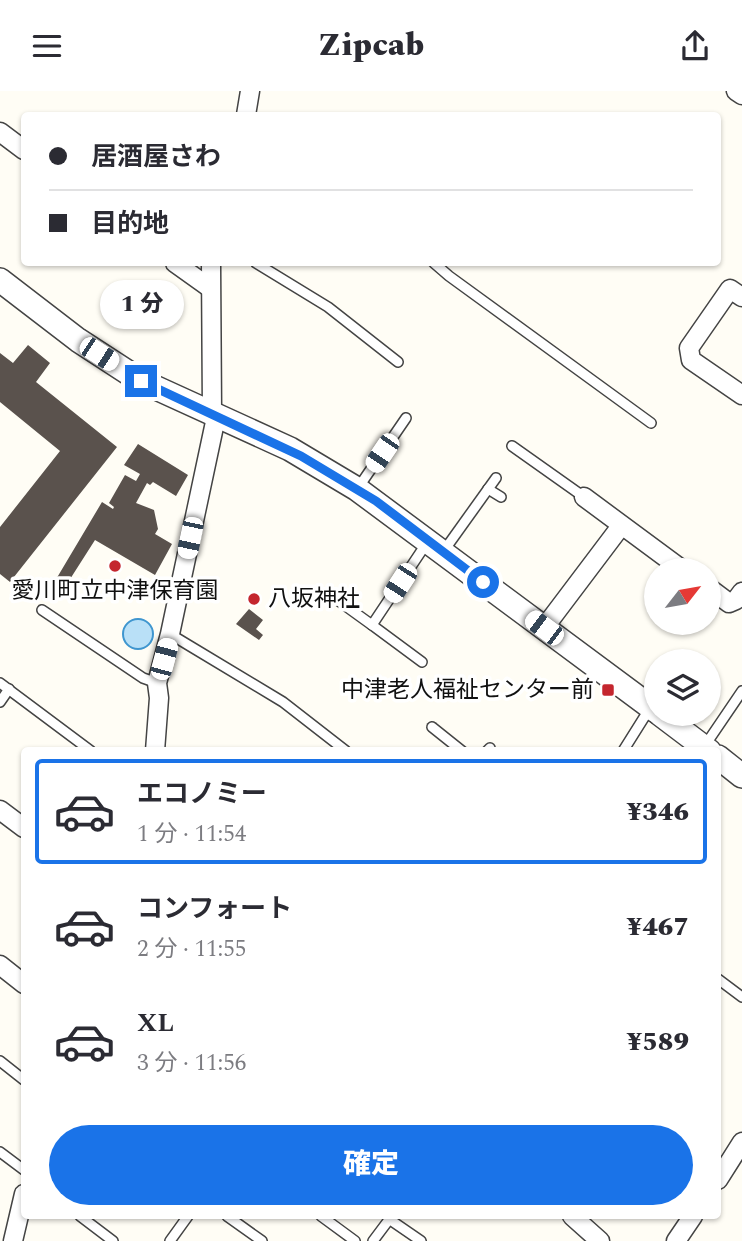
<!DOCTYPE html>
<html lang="ja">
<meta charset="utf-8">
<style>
:root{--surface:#fff;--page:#f2f2f3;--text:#2b2b33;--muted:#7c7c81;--line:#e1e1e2;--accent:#1a73e8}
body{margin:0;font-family:Spectral,"Noto Sans JP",serif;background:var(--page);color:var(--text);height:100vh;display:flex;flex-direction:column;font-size:26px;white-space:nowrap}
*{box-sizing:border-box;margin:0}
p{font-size:23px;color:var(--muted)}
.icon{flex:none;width:38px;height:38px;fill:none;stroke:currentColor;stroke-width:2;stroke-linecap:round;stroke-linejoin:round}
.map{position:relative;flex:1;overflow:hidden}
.panel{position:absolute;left:21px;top:656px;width:700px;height:472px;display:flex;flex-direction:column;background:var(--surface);border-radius:7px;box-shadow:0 2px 5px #0004}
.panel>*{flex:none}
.top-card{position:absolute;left:21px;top:21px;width:700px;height:154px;border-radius:7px;box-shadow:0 2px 5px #0004;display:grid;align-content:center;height:154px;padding:0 28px;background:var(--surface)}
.needle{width:46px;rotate:59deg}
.buttons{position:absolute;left:644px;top:467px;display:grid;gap:14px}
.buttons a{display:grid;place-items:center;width:77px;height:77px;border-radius:50%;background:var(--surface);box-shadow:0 2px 5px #0004;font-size:35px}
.end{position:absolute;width:32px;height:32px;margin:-16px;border:9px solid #1a73e8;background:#fff;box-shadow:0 0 0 4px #fff}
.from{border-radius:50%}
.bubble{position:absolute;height:49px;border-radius:24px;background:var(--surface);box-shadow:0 2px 5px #0004;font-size:23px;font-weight:800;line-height:49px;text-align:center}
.car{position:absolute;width:21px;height:42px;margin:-21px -10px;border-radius:9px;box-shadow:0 0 5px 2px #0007;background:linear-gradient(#fff 24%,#345 0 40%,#fff 0 76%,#345 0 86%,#fff 0)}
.top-card b{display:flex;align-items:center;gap:24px;height:66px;font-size:26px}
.top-card b+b{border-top:2px solid var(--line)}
.top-card i{width:18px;height:18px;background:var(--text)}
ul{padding:12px 0 0;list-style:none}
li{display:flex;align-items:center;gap:21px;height:105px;margin:0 14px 10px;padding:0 14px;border:4px solid transparent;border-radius:7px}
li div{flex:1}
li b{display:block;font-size:26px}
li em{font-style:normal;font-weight:800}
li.selected{border-color:var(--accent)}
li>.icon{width:63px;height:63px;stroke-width:1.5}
.cta{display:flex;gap:14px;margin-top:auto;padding:14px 28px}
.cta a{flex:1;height:80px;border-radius:42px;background:var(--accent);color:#fff;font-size:28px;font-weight:800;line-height:80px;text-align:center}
header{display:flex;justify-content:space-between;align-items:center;height:91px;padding:0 28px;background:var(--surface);font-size:32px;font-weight:800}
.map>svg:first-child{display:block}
</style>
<header><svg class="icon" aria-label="menu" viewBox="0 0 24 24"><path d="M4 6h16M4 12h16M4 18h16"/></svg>Zipcab<svg class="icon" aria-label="share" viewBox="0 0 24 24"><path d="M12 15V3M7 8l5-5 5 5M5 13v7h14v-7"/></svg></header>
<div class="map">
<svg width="742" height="1150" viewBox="0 0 742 1150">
<rect width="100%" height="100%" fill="#fffdf5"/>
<!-- water -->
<circle fill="#b9e0f7" stroke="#3f96cf" stroke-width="2" cx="138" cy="543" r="15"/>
<!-- building -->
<g fill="#5a524d">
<path d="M28,254L50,272L36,291L117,356L10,491L0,483V436L60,360L0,311V262L13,272Z"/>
<path d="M138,353L188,384L176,405L153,391L150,394L147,392L136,412L154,419L158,438L155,443L172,453L155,484L95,449L65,496L55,490L102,411L113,418L114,416L109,412L125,384L136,390L140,383L124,374Z"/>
<path d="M249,518L263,529L256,538L263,544L259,549L236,533Z"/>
</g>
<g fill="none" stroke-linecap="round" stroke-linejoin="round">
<defs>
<g id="service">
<path d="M256,172L328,216L398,271"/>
<path d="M434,172L449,185L651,332"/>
<path d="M512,355L584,406"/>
<path d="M358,397L406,327"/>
<path d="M488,398L501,406"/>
<path d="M443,461L496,387"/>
<path d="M336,508L372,534L428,450"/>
<path d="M42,519L143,587L157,592"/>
<path d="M372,534L422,571"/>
<path d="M170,543L283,611L346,660"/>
<path d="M0,592L91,660"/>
<path d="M0,611L9,598"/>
<path d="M432,636L462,660"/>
<path d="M704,656L742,600"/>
<path d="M487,660L490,657"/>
<path d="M623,660L650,617"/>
<path d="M718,888L742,906"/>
<path d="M0,970L24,989"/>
<path d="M0,1061L24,1079"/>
<path d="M80,1125L113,1150"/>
<path d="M227,1125L262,1150"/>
<path d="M321,1125L355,1150"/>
<path d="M389,1128L421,1150"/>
<path d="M170,1150L188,1125"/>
<path d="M373,1150L391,1126"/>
</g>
<g id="minor">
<path d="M736,0L742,4"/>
<path d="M246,24L250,0"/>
<path d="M0,41L24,59"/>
<path d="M175,172L210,197"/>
<path d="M742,206L730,198L689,257L691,269L742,304"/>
<path d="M584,406L684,480"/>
<path d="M709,497L729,512L736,509L742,501"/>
<path d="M544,537L621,435"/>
<path d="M155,660L159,607L157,592L170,543L215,331L212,322L211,172"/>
<path d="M0,719L24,737"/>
<path d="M0,874L24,893"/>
<path d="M718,1089L742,1051"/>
<path d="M572,1125L600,1150"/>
<path d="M13,1150L24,1103"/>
<path d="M676,1150L693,1125"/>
</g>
<g id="tertiary">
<path d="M0,189L78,249L141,290L290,358L357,398L656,620"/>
<path d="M660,623L709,660"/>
<path d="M718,666L742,685"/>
</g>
</defs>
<!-- service casing -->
<use href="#service" stroke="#444" stroke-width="12"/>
<!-- minor casing -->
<use href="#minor" stroke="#444" stroke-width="21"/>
<!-- tertiary casing -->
<use href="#tertiary" stroke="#444" stroke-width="26"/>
<!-- service -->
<use href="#service" stroke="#fff" stroke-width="9"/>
<!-- minor -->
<use href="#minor" stroke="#fff" stroke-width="18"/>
<!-- tertiary -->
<use href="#tertiary" stroke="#fff" stroke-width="23"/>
</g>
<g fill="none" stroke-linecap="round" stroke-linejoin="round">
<!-- route -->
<path stroke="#1a73e8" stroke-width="9" d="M141,290L301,365L376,410L483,491"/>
</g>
<!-- markers -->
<g fill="#c4262e" stroke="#fff" stroke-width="2.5">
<circle cx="115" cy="475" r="7"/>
<circle cx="254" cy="508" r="7"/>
<rect x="601" y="592" width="14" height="14" rx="3.5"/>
</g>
<g text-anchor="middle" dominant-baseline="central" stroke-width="7" stroke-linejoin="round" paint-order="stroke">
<!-- poi labels -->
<g font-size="23" fill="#111" stroke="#fff">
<text x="115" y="500">愛川町立中津保育園</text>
<text x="268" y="508" text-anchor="start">八坂神社</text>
<text x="594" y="599" text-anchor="end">中津老人福祉センター前</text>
</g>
</g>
</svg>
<div class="buttons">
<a><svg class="needle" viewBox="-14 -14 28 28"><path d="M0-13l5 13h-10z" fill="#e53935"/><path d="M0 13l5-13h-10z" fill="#7c7c81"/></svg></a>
<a><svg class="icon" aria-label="layers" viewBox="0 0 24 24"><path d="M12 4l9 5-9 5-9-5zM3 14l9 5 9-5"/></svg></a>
</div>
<i class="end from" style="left:483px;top:491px"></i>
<i class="end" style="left:141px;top:290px"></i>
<div class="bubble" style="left:100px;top:189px;width:84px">1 分</div>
<i class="car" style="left:99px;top:263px;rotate:123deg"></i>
<i class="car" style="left:382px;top:362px;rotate:214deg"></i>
<i class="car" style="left:190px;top:447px;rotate:192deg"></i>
<i class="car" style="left:400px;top:492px;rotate:213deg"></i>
<i class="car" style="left:544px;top:537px;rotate:307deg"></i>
<i class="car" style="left:164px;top:568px;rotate:15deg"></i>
<div class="top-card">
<b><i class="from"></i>居酒屋さわ</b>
<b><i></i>目的地</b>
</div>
<section class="panel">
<ul>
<li class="selected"><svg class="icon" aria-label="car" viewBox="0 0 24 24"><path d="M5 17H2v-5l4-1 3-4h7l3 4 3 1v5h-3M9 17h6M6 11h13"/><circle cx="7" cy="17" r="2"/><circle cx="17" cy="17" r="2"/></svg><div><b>エコノミー</b><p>1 分 · 11:54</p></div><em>¥346</em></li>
<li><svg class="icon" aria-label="car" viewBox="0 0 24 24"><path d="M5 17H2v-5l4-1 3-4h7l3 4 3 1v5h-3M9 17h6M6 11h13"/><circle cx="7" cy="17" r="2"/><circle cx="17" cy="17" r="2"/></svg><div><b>コンフォート</b><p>2 分 · 11:55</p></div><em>¥467</em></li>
<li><svg class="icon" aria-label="car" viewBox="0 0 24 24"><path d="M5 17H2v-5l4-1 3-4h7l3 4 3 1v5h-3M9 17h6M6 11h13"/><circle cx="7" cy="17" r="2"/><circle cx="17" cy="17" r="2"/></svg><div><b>XL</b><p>3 分 · 11:56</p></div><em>¥589</em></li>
</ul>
<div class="cta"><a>確定</a></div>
</section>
</div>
